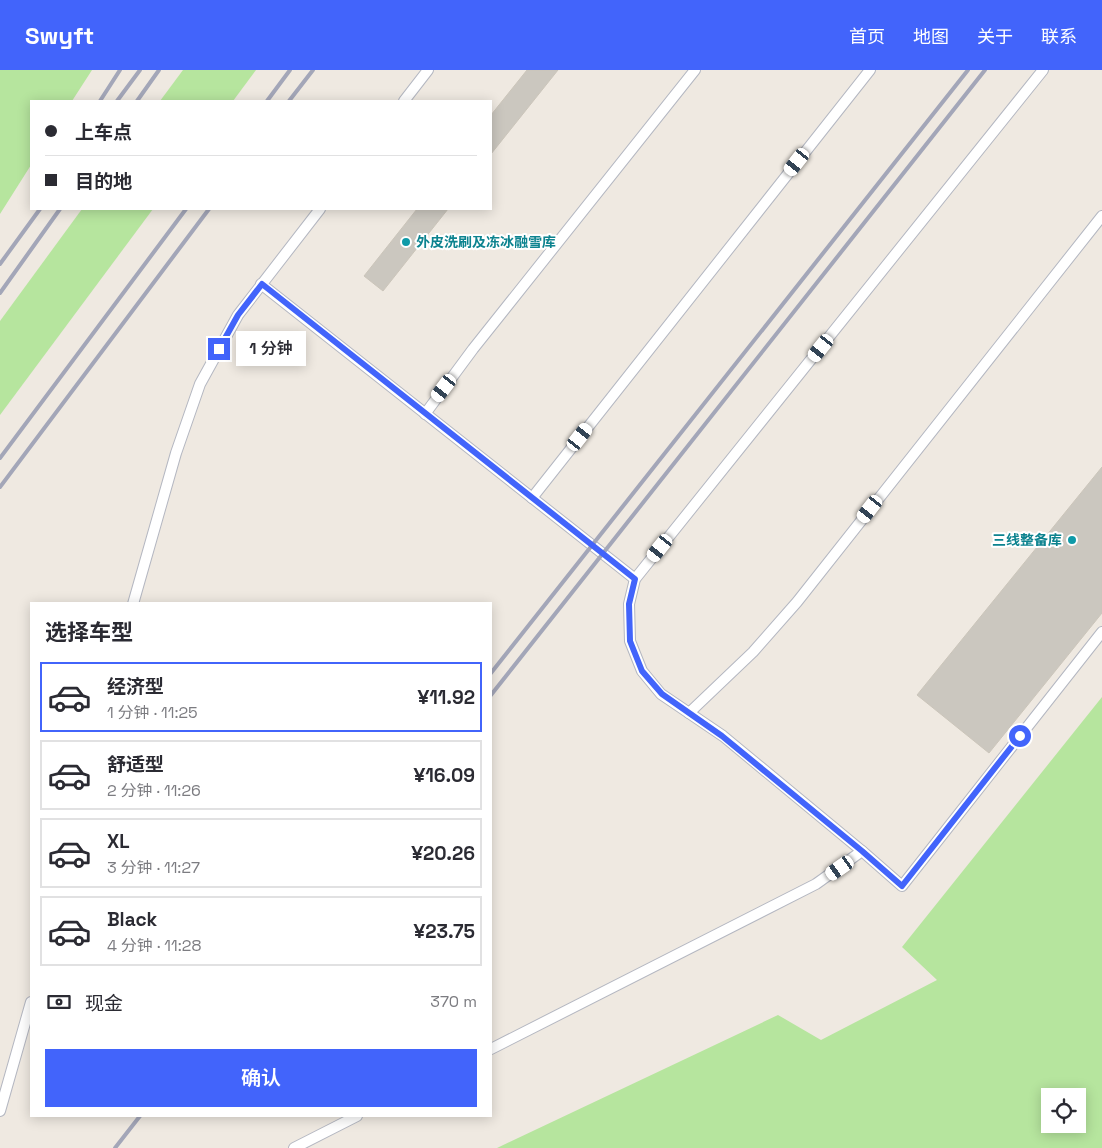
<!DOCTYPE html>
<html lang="zh">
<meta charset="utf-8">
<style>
:root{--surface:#fff;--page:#f2f2f3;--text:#2b2b33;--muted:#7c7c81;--line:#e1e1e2;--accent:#4264fb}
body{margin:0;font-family:"Space Grotesk","Noto Sans SC",sans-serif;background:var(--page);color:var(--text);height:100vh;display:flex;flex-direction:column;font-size:19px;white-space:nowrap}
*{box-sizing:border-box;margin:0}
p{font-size:16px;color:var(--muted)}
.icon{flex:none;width:28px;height:28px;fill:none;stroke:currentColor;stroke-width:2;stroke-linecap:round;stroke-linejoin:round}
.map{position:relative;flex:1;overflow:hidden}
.details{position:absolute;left:30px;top:532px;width:462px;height:515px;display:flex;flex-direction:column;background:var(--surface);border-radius:0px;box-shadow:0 2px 12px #0003}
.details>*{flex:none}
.hud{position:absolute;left:30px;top:30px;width:462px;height:110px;border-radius:0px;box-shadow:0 2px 12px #0003;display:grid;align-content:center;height:110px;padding:0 15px;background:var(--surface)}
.controls{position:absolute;left:1041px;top:1018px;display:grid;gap:10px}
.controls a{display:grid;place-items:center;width:45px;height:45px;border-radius:0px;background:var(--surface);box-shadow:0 2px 12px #0003;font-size:25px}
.end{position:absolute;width:22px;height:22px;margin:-11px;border:6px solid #4264fb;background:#fff;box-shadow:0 0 0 2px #fff}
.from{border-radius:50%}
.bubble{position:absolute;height:35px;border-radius:0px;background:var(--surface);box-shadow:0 2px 12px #0003;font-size:16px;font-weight:600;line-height:35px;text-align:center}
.car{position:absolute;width:15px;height:30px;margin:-15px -8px;border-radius:6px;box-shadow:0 0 4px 1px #0007;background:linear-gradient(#fff 24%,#345 0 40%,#fff 0 76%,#345 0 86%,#fff 0)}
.hud b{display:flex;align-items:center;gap:18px;height:48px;font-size:19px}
.hud b+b{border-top:1px solid var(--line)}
.hud i{width:12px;height:12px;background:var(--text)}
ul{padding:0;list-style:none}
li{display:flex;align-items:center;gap:15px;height:70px;margin:0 10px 8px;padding:0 5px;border:2px solid var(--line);border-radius:0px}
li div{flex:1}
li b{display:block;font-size:19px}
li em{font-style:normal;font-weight:600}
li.on{border-color:var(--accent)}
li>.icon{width:45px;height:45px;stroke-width:1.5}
h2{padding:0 15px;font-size:22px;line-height:60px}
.pay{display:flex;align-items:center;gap:12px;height:55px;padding:0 15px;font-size:19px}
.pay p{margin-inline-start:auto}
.cta{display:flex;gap:10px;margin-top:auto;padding:10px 15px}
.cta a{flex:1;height:58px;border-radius:0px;background:var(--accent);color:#fff;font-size:20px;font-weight:600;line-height:58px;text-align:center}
header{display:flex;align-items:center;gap:30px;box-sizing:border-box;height:70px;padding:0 25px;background:var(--accent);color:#fff}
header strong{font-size:24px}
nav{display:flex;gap:28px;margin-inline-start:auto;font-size:18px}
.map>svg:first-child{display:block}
</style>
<header>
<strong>Swyft</strong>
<nav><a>首页</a><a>地图</a><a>关于</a><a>联系</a></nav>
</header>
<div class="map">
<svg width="1102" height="1078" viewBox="0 0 1102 1078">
<rect width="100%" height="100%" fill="#efe9e1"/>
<!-- green -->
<g fill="#b6e59e" fill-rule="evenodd">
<path d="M0,0H92L72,31H31V95L0,144Z"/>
<path d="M183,0H256L233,31H160Z"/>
<path d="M82,139H153L0,345V251Z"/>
<path d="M1102,627V1078H497L778,945L821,970L937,910L902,877ZM1078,1026V1054H1050V1026Z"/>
</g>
<!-- building -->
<g fill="#cbc7bf" stroke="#cbc5ba">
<path d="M527,0H558L491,84V45Z"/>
<path d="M417,139H448L383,221L364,206Z"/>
<path d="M1102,397V543L989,683L917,625Z"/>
</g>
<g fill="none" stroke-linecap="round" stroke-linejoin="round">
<defs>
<g id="service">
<path d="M404,31L428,0"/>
<path d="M261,214L635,509"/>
<path d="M425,344L473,279L695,0"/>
<path d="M532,428L870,0"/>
<path d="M133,534L176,383L200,314L238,245L320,139"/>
<path d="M689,643L753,582L797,532L1102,146"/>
<path d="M862,781L723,666L661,624L642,601L630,571L629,534L635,509L1043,0"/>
<path d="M491,979L816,814L862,781L902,816L1102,562"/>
<path d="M0,1041L31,932"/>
<path d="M294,1078L357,1046"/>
</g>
</defs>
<!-- service casing -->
<use href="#service" stroke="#b4b7c1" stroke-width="12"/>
<!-- service -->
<use href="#service" stroke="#fff" stroke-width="10"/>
<!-- rail -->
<g stroke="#a3a6b8" stroke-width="4">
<path d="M100,31L120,0"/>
<path d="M117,31L140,0"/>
<path d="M137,31L159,0"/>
<path d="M267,31L290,0"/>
<path d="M289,31L313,0"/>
<path d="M0,194L40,139"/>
<path d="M0,223L60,139"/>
<path d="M0,388L186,139"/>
<path d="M0,417L209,139"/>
<path d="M491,603L968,0"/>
<path d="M491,625L985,0"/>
<path d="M115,1078L140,1046"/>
</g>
</g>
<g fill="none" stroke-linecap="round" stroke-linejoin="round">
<!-- route -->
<path stroke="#4264fb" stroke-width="6" d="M219,279L238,245L262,214L635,509L629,534L630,571L642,601L662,624L722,666L862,781L902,816L1020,666"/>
</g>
<!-- markers -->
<g fill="#0f9aa8" stroke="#fff" stroke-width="2">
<circle cx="406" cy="172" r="5"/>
<circle cx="1072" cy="470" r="5"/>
</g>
<g text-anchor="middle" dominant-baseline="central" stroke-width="4" stroke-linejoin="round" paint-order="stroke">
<!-- culture labels -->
<g font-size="14" font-weight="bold" fill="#0d838f" stroke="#fff" text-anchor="start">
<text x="416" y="172">外皮洗刷及冻冰融雪库</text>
<text x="1062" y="470" text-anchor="end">三线整备库</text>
</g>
</g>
</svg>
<div class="controls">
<a><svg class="icon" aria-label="locate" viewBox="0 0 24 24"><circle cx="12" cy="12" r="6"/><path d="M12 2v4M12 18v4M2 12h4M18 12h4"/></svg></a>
</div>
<i class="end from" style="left:1020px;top:666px"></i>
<i class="end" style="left:219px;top:279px"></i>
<div class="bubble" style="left:236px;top:261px;width:70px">1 分钟</div>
<i class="car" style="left:797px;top:92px;rotate:218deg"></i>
<i class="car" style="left:821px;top:278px;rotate:219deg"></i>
<i class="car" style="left:444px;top:318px;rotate:217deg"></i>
<i class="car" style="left:580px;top:367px;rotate:38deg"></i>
<i class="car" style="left:870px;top:439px;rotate:218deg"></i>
<i class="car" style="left:660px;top:478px;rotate:219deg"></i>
<i class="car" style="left:840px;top:798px;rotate:235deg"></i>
<div class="hud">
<b><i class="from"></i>上车点</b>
<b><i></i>目的地</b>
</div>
<section class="details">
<h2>选择车型</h2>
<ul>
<li class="on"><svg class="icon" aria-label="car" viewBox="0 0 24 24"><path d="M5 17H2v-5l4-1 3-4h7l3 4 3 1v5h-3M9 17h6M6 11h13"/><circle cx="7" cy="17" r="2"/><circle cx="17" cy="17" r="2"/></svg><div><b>经济型</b><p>1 分钟 · 11:25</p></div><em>¥11.92</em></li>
<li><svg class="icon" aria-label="car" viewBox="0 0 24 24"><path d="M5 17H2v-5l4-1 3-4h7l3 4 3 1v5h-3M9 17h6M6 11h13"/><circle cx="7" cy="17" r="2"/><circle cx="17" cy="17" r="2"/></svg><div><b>舒适型</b><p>2 分钟 · 11:26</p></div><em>¥16.09</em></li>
<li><svg class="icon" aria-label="car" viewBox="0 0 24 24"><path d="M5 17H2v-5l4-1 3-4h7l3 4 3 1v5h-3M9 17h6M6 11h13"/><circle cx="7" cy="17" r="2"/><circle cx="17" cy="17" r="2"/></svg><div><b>XL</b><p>3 分钟 · 11:27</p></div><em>¥20.26</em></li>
<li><svg class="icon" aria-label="car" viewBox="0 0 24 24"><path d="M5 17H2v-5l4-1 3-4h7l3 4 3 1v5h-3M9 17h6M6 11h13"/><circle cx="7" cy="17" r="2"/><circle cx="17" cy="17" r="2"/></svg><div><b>Black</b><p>4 分钟 · 11:28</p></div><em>¥23.75</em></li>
</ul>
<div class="pay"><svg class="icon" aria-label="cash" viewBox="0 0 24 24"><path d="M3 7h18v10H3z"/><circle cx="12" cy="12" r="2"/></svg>现金<p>370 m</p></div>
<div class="cta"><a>确认</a></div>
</section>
</div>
